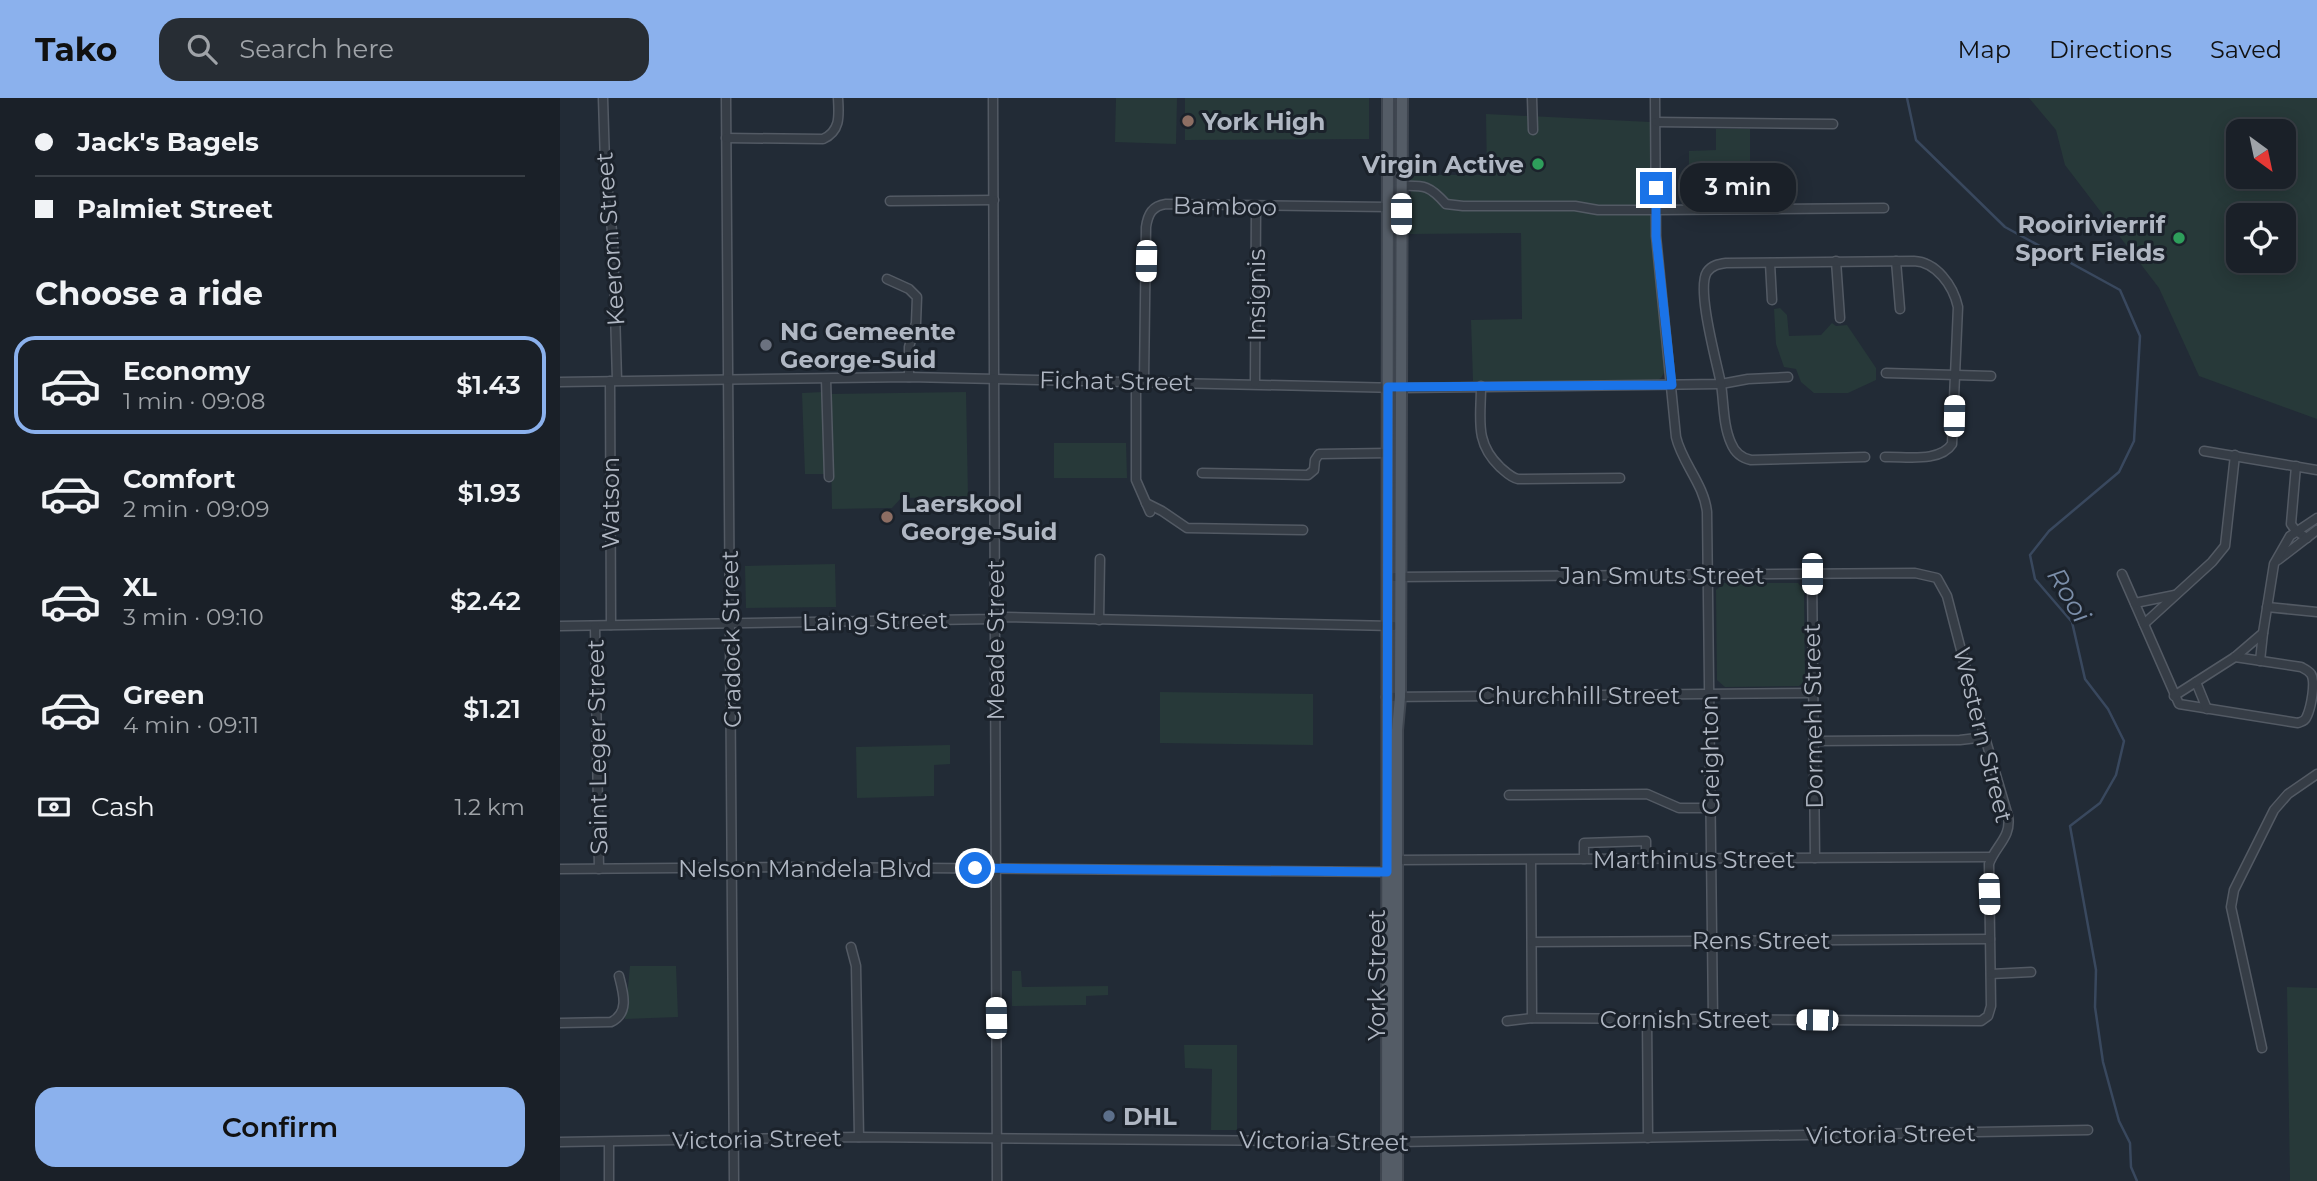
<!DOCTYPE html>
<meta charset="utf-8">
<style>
:root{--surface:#1a2028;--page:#272d34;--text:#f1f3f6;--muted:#9fa3a8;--line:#383e45;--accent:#8bb1ed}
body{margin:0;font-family:Montserrat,sans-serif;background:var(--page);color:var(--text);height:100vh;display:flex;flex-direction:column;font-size:26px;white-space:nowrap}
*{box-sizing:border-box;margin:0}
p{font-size:23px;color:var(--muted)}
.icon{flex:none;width:38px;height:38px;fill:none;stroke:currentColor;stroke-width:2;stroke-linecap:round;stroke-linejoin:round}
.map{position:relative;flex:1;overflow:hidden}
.sheet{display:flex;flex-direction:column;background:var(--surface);width:560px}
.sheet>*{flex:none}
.guide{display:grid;align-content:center;height:154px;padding:0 35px;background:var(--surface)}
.needle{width:46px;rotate:147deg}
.tools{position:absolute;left:1666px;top:21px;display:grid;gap:14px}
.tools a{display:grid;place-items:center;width:70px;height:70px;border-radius:14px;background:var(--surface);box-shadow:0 4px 18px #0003,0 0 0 2px var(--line);font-size:35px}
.end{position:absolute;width:32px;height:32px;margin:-16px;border:9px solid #1a73e8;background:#fff;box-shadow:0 0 0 4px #fff}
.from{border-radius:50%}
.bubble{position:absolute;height:49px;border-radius:21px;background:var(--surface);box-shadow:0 4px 18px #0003,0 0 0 2px var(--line);font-size:23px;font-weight:600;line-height:49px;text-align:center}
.car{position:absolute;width:21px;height:42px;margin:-21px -10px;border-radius:9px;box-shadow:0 0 5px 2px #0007;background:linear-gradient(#fff 24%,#345 0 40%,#fff 0 76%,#345 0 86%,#fff 0)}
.guide b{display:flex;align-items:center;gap:24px;height:66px;font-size:26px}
.guide b+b{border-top:2px solid var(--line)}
.guide i{width:18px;height:18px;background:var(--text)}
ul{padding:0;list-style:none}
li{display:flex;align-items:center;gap:21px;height:98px;margin:0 14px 10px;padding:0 21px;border:4px solid transparent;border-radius:21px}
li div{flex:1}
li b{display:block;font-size:26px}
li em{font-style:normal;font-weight:600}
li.current{border-color:var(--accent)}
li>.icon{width:63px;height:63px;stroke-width:1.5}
h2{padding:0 35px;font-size:32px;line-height:84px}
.pay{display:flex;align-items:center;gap:18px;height:77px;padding:0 35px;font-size:26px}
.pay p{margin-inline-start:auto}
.primary-button{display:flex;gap:14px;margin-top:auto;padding:14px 35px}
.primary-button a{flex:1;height:80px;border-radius:21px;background:var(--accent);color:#111;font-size:28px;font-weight:600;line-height:80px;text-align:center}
header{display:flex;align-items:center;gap:42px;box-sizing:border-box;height:98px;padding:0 35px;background:var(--accent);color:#111}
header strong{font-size:33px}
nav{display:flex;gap:38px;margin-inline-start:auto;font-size:24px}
.search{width:490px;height:63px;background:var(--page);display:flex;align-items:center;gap:18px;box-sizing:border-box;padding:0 24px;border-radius:21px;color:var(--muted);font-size:26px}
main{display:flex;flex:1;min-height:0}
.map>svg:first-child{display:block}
</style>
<header>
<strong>Tako</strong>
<div class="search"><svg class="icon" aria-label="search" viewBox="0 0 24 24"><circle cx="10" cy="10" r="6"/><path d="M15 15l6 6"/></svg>Search here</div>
<nav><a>Map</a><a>Directions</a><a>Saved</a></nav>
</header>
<main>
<section class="sheet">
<div class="guide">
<b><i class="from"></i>Jack's Bagels</b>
<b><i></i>Palmiet Street</b>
</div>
<h2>Choose a ride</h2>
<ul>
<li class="current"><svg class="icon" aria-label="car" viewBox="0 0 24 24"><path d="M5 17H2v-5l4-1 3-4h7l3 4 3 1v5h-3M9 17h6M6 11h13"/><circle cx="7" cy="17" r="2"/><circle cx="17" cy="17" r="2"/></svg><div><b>Economy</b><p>1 min · 09:08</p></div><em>$1.43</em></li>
<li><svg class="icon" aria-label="car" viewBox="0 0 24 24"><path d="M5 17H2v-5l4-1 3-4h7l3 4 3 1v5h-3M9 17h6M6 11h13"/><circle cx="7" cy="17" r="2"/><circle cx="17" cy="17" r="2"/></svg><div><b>Comfort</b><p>2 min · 09:09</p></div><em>$1.93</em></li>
<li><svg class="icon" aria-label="car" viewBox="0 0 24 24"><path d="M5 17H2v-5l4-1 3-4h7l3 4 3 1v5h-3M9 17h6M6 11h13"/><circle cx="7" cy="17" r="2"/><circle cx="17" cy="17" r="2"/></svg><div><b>XL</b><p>3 min · 09:10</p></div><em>$2.42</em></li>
<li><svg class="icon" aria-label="car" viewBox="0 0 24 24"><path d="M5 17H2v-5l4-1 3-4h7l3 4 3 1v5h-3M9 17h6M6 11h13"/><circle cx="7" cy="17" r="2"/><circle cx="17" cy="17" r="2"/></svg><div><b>Green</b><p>4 min · 09:11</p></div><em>$1.21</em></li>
</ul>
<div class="pay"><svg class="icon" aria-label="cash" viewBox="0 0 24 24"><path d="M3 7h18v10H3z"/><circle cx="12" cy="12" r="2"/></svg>Cash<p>1.2 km</p></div>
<div class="primary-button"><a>Confirm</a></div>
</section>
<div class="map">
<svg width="1757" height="1083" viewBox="0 0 1757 1083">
<rect width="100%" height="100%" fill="#222b36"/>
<!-- green -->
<g fill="#273939" fill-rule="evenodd">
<path d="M556,0H617L616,46L555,44Z"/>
<path d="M625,0H809V41L625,42Z"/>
<path d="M1469,0H1757V321L1639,278L1599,190L1505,67L1496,32ZM1678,33H1724V79H1678ZM1678,117H1724V163H1678Z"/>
<path d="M926,16L1090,24L1092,138L1105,273L1101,280L1096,283H913L911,222L962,221L961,135L850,136L851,77H927Z"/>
<path d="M1156,31H1190V90H1164V108H1156V90H1129V53L1156,52Z"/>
<path d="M1220,210L1227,217L1229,238L1261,237L1272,225L1276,228L1287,227L1316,270V282L1288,295H1254L1241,284L1236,271L1224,269L1216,246L1214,211Z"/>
<path d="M263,294L266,376H245L242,295Z"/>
<path d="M406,294L408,399L341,400L332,410L272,411L270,296Z"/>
<path d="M494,345H566L567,380H494Z"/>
<path d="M275,466L276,509L186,510L185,468Z"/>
<path d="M1164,485H1238L1244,492L1245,583L1239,588L1165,589L1157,582L1156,492Z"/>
<path d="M600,594L753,596V647L600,645Z"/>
<path d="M390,647V666L374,667V698L297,700L296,649Z"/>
<path d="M70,868H116L118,919L65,921Z"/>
<path d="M452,873H461L462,889L548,888V897L526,898V907L452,908Z"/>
<path d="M1727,889L1757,890V1083H1730Z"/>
<path d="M624,947H677V1032H651L652,971L625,970Z"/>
</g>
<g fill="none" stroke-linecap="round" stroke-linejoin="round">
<!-- stream -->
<path stroke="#39485e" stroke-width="2.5" d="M1347,0L1356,42L1445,129L1560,192L1580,238L1574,343L1559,374L1489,433L1470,457L1475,481L1512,524L1525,581L1548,611L1564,643L1556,677L1540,705L1510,728L1536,872L1535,909L1543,964L1559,1023L1570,1045L1571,1069L1577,1083"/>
<defs>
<g id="minor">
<path d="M43,0L45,65L53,143L57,282"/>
<path d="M166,0L174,1083"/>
<path d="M433,0L437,1083"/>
<path d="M972,0L973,32"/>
<path d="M1095,0L1096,138L1116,339C1122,365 1144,386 1147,414L1153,921"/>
<path d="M1096,24L1273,26"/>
<path d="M166,40L263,41C281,33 279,17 278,0"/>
<path d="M841,88C865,87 870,88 886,106L903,108H1015L1038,112H1096L1324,110"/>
<path d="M330,103L434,102"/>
<path d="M1276,163L1280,220"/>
<path d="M1336,163L1340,211"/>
<path d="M1210,165L1212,202"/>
<path d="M327,181L349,191L357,199L356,225L349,249V279"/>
<path d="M1326,275L1431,278"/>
<path d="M266,281L269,379"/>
<path d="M50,283L51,527"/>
<path d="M576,283V382L590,414"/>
<path d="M584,283L586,129C588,116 592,108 606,106L828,109"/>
<path d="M0,284L349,279L840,290L1161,286L1188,281L1228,279"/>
<path d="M695,285L696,109"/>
<path d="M921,288C921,321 914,344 940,369C946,374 950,379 958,381L1060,380"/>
<path d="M1644,353L1757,372"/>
<path d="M1305,359L1191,362C1181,360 1175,355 1171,345C1163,327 1164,306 1161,286C1157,265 1136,191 1147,174C1152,167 1159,166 1166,165L1354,163C1376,164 1393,187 1398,209L1392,346C1380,365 1344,358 1325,359"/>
<path d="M1736,368L1731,426L1736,433L1747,440"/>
<path d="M642,375L748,377L754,372L755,362L759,356L828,355"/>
<path d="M586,405L602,413L627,430L743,432"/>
<path d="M1718,462L1757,432"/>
<path d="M1252,476L1255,760"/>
<path d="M1562,476L1619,606L1738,625C1743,623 1745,623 1747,618C1751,609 1756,584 1751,576C1748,572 1745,571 1741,569L1675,559"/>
<path d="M835,479L1355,475L1377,480L1387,498L1414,602L1448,718C1452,739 1435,748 1429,766L1431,908L1428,918L1421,923L972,920L947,923"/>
<path d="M1575,505L1615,497"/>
<path d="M1707,509L1757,514"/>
<path d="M539,522L540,461"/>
<path d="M1584,526L1652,464L1665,448L1675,357"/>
<path d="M0,528L434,521L445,519L833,528"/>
<path d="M35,528L39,771"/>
<path d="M1700,563L1703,535"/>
<path d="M1636,584L1647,611"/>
<path d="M1614,598L1675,559L1703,535L1714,466L1730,438L1757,420"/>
<path d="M826,599L1253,595"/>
<path d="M1254,643L1400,642L1425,639"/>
<path d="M949,697L1087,696L1119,710H1150"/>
<path d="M1024,761V745L1086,743V761"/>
<path d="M971,762L972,920"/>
<path d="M0,771L237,769L827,774L837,762L1431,759"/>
<path d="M972,844L1430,841"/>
<path d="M291,849L296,868L299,1039"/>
<path d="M1431,876L1471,874"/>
<path d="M1087,920L1088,1040"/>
<path d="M0,925L51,924C70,915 63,894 59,878"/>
<path d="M1702,950L1671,809L1674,792L1714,712L1728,696L1757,676"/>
<path d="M0,1044L299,1039L837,1044L1528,1032"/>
<path d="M49,1045V1083"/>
</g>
<g id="major">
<path d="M827,1083L828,0"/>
<path d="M837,1083V632L840,599L842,0"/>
</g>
</defs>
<!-- minor casing -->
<use href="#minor" stroke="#535a64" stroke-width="11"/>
<!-- major casing -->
<use href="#major" stroke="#3f4650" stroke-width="14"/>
<!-- minor -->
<use href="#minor" stroke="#363d46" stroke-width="8"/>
<!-- major -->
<use href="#major" stroke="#545c66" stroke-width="10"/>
</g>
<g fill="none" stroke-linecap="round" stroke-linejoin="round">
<!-- route -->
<path stroke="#1a73e8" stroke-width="9" d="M415,770L827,774L828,289L1112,287L1096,138V90"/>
</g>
<!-- markers -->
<g fill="#8d6e63" stroke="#1b222b" stroke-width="2.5">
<circle cx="628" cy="23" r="7"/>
<circle cx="327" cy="419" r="7"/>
</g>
<g fill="#2e9e5b" stroke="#1b222b" stroke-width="2.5">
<circle cx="978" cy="66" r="7"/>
<circle cx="1619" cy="140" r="7"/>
</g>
<circle fill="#6b7280" stroke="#1b222b" stroke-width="2.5" cx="206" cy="247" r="7"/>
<circle fill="#5c6f8a" stroke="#1b222b" stroke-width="2.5" cx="549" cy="1018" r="7"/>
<g text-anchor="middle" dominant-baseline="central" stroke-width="6" stroke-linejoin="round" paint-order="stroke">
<!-- poi labels -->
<g font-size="24" font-weight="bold" fill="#b0b7c3" stroke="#1b222b" text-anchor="start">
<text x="642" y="23">York High</text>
<text x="964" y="66" text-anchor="end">Virgin Active</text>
<text x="1605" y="126" text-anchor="end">Rooirivierrif<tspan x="1605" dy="28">Sport Fields</tspan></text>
<text x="220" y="233">NG Gemeente<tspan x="220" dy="28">George-Suid</tspan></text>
<text x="341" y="405">Laerskool<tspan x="341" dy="28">George-Suid</tspan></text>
<text x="563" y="1018">DHL</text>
</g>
<!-- street labels -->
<g font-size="24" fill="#b0b7c3" stroke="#1b222b">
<text transform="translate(665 108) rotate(1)">Bamboo</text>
<text transform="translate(50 141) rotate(-94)">Keerom Street</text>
<text transform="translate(696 197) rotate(-90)">Insignis</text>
<text transform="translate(556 283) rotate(1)">Fichat Street</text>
<text transform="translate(50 405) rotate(-90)">Watson</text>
<text x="1102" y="477">Jan Smuts Street</text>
<text transform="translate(315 523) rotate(-1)">Laing Street</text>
<text transform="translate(171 541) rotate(-91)">Cradock Street</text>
<text transform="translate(435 542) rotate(-90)">Meade Street</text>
<text x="1019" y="597">Churchhill Street</text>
<text transform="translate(1253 618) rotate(-91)">Dormehl Street</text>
<text transform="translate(1423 637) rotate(76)">Western Street</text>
<text transform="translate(37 649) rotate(-91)">Saint Leger Street</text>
<text transform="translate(1150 657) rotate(-91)">Creighton</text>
<text x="1134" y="761">Marthinus Street</text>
<text x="245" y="770">Nelson Mandela Blvd</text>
<text x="1201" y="842">Rens Street</text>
<text transform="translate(816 877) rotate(-90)">York Street</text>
<text x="1125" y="921">Cornish Street</text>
<text transform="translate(1331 1036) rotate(-1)">Victoria Street</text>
<text transform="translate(197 1041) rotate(-1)">Victoria Street</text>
<text transform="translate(764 1043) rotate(1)">Victoria Street</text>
</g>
<!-- water labels -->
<g font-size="26" font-style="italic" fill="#7b8ea9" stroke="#1b222b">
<text transform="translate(1509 497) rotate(59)">Rooi</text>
</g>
</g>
</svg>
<div class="tools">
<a><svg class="needle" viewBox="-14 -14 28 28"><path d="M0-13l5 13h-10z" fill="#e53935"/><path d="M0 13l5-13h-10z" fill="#9fa3a8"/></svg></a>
<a><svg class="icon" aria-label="locate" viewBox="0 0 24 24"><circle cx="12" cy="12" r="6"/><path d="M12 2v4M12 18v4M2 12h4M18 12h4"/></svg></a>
</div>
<i class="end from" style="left:415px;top:770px"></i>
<i class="end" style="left:1096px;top:90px"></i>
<div class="bubble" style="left:1120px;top:65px;width:116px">3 min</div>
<i class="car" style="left:841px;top:116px;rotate:180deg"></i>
<i class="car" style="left:586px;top:163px;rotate:181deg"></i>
<i class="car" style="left:1394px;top:318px;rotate:1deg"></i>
<i class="car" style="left:1252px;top:476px;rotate:180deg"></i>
<i class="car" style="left:1429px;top:796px;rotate:178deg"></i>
<i class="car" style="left:436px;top:920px;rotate:359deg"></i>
<i class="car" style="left:1257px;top:922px;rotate:271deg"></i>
</div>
</main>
